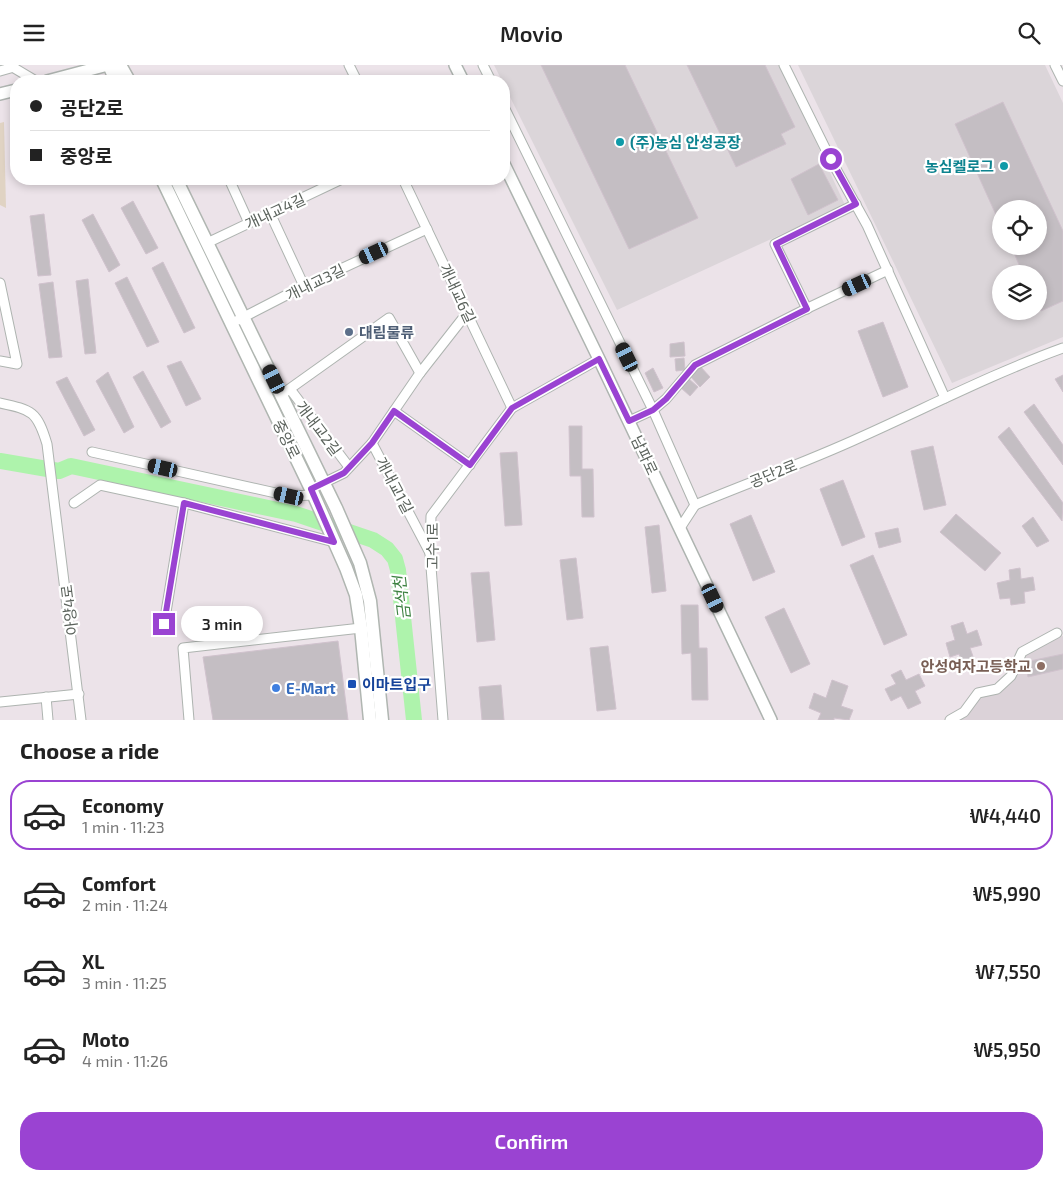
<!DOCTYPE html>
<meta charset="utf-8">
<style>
:root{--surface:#fff;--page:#f6f6f6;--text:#222;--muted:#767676;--line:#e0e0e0;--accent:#9a43d2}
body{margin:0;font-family:"Exo 2","Noto Sans KR",sans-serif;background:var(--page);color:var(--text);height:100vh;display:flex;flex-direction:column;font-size:19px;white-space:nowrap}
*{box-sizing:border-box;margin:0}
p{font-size:16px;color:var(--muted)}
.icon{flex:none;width:28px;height:28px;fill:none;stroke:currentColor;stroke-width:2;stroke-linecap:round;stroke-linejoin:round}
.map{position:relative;height:655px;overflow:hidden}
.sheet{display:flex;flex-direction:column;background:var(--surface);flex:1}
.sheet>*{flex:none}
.guide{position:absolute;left:10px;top:10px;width:500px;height:110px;border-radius:20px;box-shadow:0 2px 8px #0003;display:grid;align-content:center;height:110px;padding:0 20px;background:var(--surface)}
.buttons{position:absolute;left:992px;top:135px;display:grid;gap:10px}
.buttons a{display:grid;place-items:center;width:55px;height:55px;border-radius:50%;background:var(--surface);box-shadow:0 2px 8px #0003;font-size:25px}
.end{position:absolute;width:22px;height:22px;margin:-11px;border:6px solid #9a43d2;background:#fff;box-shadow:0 0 0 2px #fff}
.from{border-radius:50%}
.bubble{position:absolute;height:35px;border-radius:18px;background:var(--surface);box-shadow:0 2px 8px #0003;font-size:16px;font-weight:600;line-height:35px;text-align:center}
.car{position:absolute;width:15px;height:30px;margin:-15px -8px;border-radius:6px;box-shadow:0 0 4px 1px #0007;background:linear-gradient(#222 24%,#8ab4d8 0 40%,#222 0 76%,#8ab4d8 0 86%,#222 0)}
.guide b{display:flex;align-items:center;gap:18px;height:48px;font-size:19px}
.guide b+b{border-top:1px solid var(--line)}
.guide i{width:12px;height:12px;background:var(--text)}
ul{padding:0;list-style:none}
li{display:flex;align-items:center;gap:15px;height:70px;margin:0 10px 8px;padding:0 10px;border:2px solid transparent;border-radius:20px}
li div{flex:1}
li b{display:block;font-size:19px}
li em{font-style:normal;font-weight:600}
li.on{border-color:var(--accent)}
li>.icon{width:45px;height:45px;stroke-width:1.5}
h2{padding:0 20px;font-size:22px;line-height:60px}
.primary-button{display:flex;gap:10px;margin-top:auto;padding:10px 20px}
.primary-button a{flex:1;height:58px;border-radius:20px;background:var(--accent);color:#fff;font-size:20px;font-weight:600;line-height:58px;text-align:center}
header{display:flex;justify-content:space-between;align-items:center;height:65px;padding:0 20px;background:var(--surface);font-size:22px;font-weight:600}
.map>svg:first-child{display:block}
</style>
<header><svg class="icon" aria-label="menu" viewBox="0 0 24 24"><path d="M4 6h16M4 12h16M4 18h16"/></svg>Movio<svg class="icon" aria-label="search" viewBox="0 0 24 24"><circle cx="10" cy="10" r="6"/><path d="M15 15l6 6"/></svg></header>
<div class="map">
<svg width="1063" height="655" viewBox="0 0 1063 655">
<rect width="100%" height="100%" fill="#ece3e9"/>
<!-- industrial -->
<g fill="#dbd5d9" fill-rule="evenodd">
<path d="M494,0H780L845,140L617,245Z"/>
<path d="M798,0H1045L1063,38V272L952,318ZM1001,144H1039V181H1001ZM1001,209H1039V246H1001Z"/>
</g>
<!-- education -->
<path fill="#dbd2d8" d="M1063,571V655H951L977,634L1001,627L1015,614L1022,587Z"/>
<!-- green -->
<path fill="#e0d3c3" d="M4,57L6,143L0,140V58Z"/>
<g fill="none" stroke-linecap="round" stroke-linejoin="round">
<!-- river -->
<path stroke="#aef3ac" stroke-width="16" d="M0,396L59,406L71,401L296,449L373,475L387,484L395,494L398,505L414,655"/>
</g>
<!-- building -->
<g fill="#c4bec3" stroke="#d0c2cd">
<path d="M541,0H625L698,153L629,184Z"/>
<path d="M687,0H765L795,62L781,69L786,79L736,102Z"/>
<path d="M1003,37L1063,166V236L1041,246L1039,242V209H1023L1011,181H1039V144H1001V161L955,59Z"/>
<path d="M819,99L838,135L808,150L791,114Z"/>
<path d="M133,136L158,183L146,189L121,143Z"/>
<path d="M44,149L51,210L38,211L30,151Z"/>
<path d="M93,149L120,200L109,207L82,155Z"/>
<path d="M163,197L195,263L184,268L152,203Z"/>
<path d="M127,212L159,277L147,282L115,218Z"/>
<path d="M88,214L96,288L85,289L76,216Z"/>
<path d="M53,217L62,292L49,293L39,219Z"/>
<path d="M883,257L908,322L883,332L858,266Z"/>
<path d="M684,277L685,291L670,292V279Z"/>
<path d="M684,293L685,305L676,306L675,294Z"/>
<path d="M181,296L201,334L186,341L167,301Z"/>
<path d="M699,300L710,312L700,322L690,311Z"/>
<path d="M653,303L663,323L654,327L645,308Z"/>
<path d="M143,306L171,357L161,363L133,312Z"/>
<path d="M108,307L134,362L124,368L96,316Z"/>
<path d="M1063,310V327L1055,314Z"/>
<path d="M67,312L95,365L84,371L56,317Z"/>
<path d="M688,313L698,322L690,331L680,322Z"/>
<path d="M1034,339L1063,380V400L1024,347Z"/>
<path d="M569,361H582V404H593L594,452H582L581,411H570Z"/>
<path d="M1009,362L1063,438L1062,456L998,372Z"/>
<path d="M933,381L946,440L924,445L911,386Z"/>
<path d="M517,387L522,460L505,461L500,388Z"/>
<path d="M843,415L865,472L842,481L820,424Z"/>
<path d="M956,449L1001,488L985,506L940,467Z"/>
<path d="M751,450L775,507L753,516L730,459Z"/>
<path d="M1033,452L1049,476L1037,482L1022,461Z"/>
<path d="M659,460L666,526L652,528L645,462Z"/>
<path d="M898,463L901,477L879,483L875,468Z"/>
<path d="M873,490L907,570L884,580L850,500Z"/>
<path d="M576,493L583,553L567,555L560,495Z"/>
<path d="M1020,503L1021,514L1033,512L1035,525L1024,527L1025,538L1011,540L1010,533L1000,534L997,518L1010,515L1009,505Z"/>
<path d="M489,507L495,575L477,577L471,508Z"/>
<path d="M681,540H698L699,583H707L708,635H692L691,588L682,589Z"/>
<path d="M784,543L810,599L791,608L765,552Z"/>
<path d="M963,557L967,569L977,565L982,580L970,583L975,597L963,601L959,589L950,592L946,578L955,575L951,561Z"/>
<path d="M338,576L348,655H213L203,592Z"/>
<path d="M608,581L616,644L597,646L590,583Z"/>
<path d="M1063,589V604L1028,612L1025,597Z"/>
<path d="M901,605L906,615L919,609L925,621L915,626L921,638L908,644L901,631L891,636L885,624L896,619L891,610Z"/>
<path d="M832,615L848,621L841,641L853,645L849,655L834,653V655H818L821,648L809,643L814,628L826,633Z"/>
<path d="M501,620L504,655H482L479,622Z"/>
</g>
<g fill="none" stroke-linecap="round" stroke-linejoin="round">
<defs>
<g id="minor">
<path d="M9,0L36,16"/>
<path d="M349,0L357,16"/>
<path d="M483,0L491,16"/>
<path d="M784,0L831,95L867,160L945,333"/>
<path d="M1055,0L1063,16"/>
<path d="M0,6L14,2"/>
<path d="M504,42L653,345L695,440"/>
<path d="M229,114L249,158"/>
<path d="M403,114L512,343"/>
<path d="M270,148L304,221"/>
<path d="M207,178L342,114"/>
<path d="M0,218L17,299L0,296"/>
<path d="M807,244L775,179L856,139"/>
<path d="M238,255L304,221L427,164"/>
<path d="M290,324L349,402"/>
<path d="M281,330L389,253L420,308"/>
<path d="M0,338C32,345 37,346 47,379L81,655"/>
<path d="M394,346L470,400"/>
<path d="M629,356L653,345L666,334L695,300L810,242L888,205"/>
<path d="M372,378L430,488"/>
<path d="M92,387L289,431L314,430"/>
<path d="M311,424L344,408L372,378L420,308L467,248"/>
<path d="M74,438L100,420L188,439L334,477"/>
<path d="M695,440C750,417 807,397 861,372C928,342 994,308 1063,283"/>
<path d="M680,463L695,440"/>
<path d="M164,559L184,438"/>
<path d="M46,632L48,655"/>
<path d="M0,637L79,629"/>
<path d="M189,655L183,583L361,563"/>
<path d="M443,655L430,489L431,451L512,343L599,294"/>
<path d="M950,655L964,647L978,628L997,624L1011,611L1022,587L1057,568"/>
</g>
<g id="tertiary">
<path d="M455,0L463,16"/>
<path d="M47,16L108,0"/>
<path d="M0,29L16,25"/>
<path d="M504,99L599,294L771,655"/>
</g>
<g id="secondary">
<path d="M109,0L116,16"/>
<path d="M120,0L129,16"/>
<path d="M162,114L311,424L346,503L356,530L361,563L370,655"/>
<path d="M176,114L336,443L360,498L370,536L382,655"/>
</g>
</defs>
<!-- minor casing -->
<use href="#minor" stroke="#aeb4b0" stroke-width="11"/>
<!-- tertiary casing -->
<use href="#tertiary" stroke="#aeb4b0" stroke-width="14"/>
<!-- secondary casing -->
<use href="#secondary" stroke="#b0b6b1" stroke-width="15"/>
<!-- minor -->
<use href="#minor" stroke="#fff" stroke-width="9"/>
<!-- tertiary -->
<use href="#tertiary" stroke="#fff" stroke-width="11"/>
<!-- secondary -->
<use href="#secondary" stroke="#fff" stroke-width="12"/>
</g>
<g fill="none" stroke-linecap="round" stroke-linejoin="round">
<!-- route -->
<path stroke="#9a43d2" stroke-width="6" d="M164,559L184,438L334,477L311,424L344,408L372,378L394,346L470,400L512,343L599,294L629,356L653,345L666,334L695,300L807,244L776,179L856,139L831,94"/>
</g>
<!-- markers -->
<g fill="#0f9aa8" stroke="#fff" stroke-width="2">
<circle cx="620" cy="77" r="5"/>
<circle cx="1004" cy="101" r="5"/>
</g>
<circle fill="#5c6f8a" stroke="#fff" stroke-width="2" cx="349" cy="267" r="5"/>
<circle fill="#8d6e63" stroke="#fff" stroke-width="2" cx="1041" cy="601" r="5"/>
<rect fill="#1a4fb4" stroke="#fff" stroke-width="2" x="347" y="614" width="10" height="10" rx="2.5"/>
<circle fill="#3f7fe0" stroke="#fff" stroke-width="2" cx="276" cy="623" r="5"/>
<g text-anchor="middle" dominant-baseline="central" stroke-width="4.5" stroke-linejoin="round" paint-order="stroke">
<!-- culture labels -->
<g font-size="15" font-weight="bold" fill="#0d838f" stroke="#fff" text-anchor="start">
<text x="630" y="77">(주)농심 안성공장</text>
<text x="994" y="101" text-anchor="end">농심켈로그</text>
</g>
<!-- street labels -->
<g font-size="15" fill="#5b625c" stroke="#fff">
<text transform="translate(275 146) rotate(-25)">개내교4길</text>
<text transform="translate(315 217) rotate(-26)">개내교3길</text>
<text transform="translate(458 228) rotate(65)">개내교6길</text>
<text transform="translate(319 363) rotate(53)">개내교2길</text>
<text transform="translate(287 374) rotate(64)">중앙로</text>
<text transform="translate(645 390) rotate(65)">남파로</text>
<text transform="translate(773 408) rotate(-22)">공단2로</text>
<text transform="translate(395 420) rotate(62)">개내교1길</text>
<text transform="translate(432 481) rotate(-90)">고수1로</text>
<text transform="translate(69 545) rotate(-97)">아양4로</text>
</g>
<!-- service labels -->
<g font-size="15" font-weight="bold" fill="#4e5e75" stroke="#fff" text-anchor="start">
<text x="359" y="267">대림물류</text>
</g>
<!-- education labels -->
<g font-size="15" font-weight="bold" fill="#785e54" stroke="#fff" text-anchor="end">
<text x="1031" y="601">안성여자고등학교</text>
</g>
<!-- transit labels -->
<g font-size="15" font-weight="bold" fill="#164399" stroke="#fff" text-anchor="start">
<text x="362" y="619">이마트입구</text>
</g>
<!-- shop labels -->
<g font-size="15" font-weight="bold" fill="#366cbe" stroke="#fff" text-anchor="start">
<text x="286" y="623">E-Mart</text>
</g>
<!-- water labels -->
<g font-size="16" font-style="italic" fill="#3e8242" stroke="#fff">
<text transform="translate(401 533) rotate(-97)">금석천</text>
</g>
</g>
</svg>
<div class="buttons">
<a><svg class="icon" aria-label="locate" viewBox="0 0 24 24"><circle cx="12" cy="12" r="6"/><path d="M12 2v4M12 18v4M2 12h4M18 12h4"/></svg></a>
<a><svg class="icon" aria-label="layers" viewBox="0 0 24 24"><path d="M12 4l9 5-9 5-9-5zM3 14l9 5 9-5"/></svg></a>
</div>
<i class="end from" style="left:831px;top:94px"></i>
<i class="end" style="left:164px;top:559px"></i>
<div class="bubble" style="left:181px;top:541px;width:82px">3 min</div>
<i class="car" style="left:374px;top:188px;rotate:245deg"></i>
<i class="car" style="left:857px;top:220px;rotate:245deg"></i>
<i class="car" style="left:627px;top:292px;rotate:334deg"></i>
<i class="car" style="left:274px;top:314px;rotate:334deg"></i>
<i class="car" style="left:163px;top:403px;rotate:283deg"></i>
<i class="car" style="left:289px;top:431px;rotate:283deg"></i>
<i class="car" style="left:713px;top:533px;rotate:155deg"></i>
<div class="guide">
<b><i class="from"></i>공단2로</b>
<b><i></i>중앙로</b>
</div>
</div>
<section class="sheet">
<h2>Choose a ride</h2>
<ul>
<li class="on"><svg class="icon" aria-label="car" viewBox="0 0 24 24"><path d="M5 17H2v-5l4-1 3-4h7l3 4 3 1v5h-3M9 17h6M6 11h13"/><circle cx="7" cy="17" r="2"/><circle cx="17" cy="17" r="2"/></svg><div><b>Economy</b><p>1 min · 11:23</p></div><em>₩4,440</em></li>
<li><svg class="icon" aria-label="car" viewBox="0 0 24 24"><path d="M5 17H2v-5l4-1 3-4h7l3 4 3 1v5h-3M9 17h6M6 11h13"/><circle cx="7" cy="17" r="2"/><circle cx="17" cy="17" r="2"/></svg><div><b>Comfort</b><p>2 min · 11:24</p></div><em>₩5,990</em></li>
<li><svg class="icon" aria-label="car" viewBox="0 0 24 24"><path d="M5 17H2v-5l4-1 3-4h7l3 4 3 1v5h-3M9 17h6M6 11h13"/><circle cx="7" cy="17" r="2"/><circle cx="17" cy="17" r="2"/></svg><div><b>XL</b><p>3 min · 11:25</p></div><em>₩7,550</em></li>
<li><svg class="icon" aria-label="car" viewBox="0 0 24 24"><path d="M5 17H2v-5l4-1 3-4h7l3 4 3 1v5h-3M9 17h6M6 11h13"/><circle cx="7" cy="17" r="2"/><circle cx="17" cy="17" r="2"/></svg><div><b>Moto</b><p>4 min · 11:26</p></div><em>₩5,950</em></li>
</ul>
<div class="primary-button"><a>Confirm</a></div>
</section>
